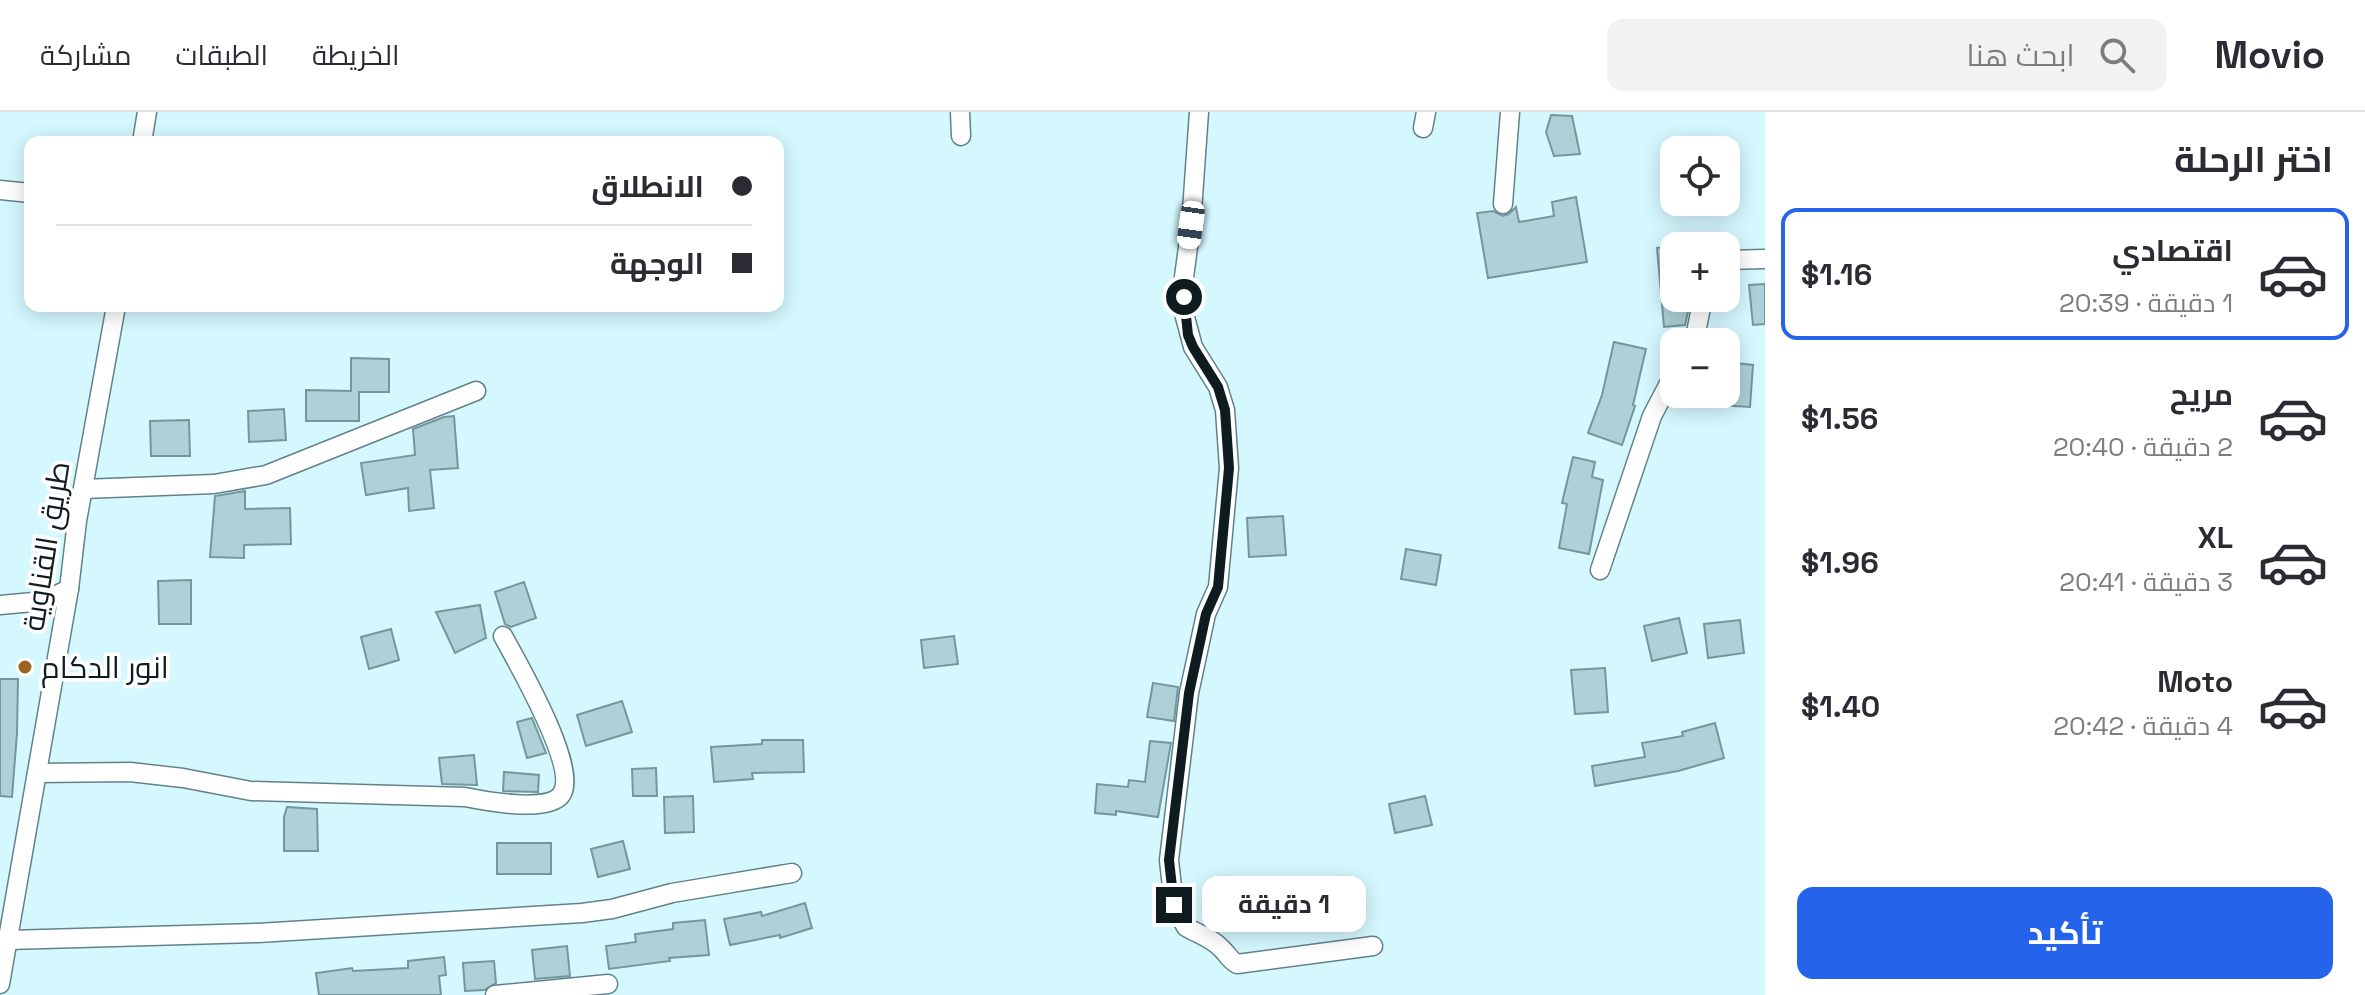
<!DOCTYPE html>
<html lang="ar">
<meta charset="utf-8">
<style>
:root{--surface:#fff;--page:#f2f2f3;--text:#2b2b33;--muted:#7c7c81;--line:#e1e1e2;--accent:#2563eb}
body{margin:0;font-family:"Space Grotesk",Cairo,sans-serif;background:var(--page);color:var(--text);direction:rtl;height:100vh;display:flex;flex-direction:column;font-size:30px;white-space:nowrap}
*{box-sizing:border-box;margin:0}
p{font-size:26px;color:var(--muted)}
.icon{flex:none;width:44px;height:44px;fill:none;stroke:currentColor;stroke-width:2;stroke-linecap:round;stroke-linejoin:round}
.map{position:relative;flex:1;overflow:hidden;direction:ltr}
.sheet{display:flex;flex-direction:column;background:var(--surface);width:600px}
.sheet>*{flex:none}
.hud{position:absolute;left:24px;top:24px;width:760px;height:176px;border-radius:16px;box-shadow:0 4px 20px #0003;direction:rtl;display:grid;align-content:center;height:176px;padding:0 32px;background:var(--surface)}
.buttons{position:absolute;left:1660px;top:24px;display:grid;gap:16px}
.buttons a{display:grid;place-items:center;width:80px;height:80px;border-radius:16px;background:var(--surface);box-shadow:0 4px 20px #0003;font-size:40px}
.end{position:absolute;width:36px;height:36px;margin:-18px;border:10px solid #0f1c1f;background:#fff;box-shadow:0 0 0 4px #fff}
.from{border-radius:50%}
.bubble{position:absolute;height:56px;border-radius:16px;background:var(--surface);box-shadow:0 4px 20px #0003;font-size:26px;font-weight:700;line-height:56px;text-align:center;direction:rtl}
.car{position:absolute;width:24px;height:48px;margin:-24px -12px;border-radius:10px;box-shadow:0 0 6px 2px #0007;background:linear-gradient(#fff 24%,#345 0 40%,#fff 0 76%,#345 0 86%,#fff 0)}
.hud b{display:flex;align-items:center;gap:28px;height:76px;font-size:30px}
.hud b+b{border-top:2px solid var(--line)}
.hud i{width:20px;height:20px;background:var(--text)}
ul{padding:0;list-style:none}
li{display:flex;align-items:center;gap:24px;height:132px;margin:0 16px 12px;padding:0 16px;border:4px solid transparent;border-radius:16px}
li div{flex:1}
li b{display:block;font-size:30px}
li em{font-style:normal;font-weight:700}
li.active{border-color:var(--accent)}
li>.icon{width:72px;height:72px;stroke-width:1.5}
h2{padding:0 32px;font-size:36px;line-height:96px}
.cta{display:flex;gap:16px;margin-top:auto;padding:16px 32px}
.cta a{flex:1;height:92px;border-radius:16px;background:var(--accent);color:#fff;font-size:32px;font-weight:700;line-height:92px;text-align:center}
header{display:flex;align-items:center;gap:48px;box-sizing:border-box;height:112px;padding:0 40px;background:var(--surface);border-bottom:2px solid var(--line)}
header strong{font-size:38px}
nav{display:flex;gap:44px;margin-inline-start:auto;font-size:28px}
.search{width:560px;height:72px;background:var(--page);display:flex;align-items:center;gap:20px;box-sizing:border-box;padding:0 28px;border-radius:16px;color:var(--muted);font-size:30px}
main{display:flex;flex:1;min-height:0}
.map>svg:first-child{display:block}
</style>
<header>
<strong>Movio</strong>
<div class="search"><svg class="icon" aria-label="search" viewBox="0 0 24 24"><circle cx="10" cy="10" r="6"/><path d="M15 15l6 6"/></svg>ابحث هنا</div>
<nav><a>الخريطة</a><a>الطبقات</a><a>مشاركة</a></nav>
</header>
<main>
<section class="sheet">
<h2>اختر الرحلة</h2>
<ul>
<li class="active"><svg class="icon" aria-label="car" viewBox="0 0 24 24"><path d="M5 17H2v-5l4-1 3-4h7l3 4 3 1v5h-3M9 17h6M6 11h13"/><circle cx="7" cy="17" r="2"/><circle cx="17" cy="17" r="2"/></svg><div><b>اقتصادي</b><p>1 دقيقة · 20:39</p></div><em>$1.16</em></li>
<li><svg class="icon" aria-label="car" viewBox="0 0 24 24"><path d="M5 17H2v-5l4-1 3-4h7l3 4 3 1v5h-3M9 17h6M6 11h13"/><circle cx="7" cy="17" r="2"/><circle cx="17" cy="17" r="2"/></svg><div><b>مريح</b><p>2 دقيقة · 20:40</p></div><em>$1.56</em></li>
<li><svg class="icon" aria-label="car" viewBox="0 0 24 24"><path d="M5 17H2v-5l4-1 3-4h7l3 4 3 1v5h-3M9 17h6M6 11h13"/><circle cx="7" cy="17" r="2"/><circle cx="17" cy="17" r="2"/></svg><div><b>XL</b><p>3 دقيقة · 20:41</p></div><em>$1.96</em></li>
<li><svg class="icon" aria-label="car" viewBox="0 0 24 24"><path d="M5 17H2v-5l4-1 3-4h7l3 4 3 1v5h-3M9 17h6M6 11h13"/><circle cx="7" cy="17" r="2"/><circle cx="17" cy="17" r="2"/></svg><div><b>Moto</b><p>4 دقيقة · 20:42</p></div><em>$1.40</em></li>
</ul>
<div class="cta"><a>تأكيد</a></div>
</section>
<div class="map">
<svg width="1765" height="883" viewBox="0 0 1765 883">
<rect width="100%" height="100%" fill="#d5f8ff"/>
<!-- building -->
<g fill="#aed0d7" stroke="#75969d" stroke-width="2">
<path d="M1551,3L1572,4L1580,42L1554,44L1546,20Z"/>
<path d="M1576,85L1587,150L1488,166L1477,101L1493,99L1503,104L1509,102L1516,95L1519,110L1554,104L1552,90Z"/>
<path d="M1674,134V186H1691L1685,213L1664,215L1657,136Z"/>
<path d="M1765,172V212L1753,213L1749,173Z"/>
<path d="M1614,230L1646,237L1633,293L1635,294L1622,333L1588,321L1602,283Z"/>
<path d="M351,246L389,247V280H359V309H306V278L351,279Z"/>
<path d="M1726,250L1753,253L1750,295L1717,293L1718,282H1726Z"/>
<path d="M284,297L286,328L249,330L248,299Z"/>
<path d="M454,304L458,356L430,358L434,396L409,399L408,376L366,383L361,351L415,343L413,317L444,305Z"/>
<path d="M189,308L190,344H151L150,309Z"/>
<path d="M1573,345L1595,350L1592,365L1603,368L1589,442L1559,436L1567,392L1562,391Z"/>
<path d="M245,379V397L290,396L291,432L244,433V446L210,445L215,384Z"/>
<path d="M1283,404L1286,443L1249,445L1247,406Z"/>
<path d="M1406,437L1441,443L1436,473L1401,467Z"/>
<path d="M191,468V512H159L158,469Z"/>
<path d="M524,470L536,506L511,515L505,512L495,480Z"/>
<path d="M480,493L486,526L455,541L436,500Z"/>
<path d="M1679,506L1687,541L1652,549L1644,514Z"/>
<path d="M1740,508L1744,541L1708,546L1704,512Z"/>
<path d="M391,517L399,548L369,557L361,525Z"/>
<path d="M954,524L958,552L924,556L921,528Z"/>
<path d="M1605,556L1608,600L1575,602L1571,558Z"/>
<path d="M0,567H18L17,621L12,685L0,684Z"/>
<path d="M1153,571L1178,575L1174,609L1147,605Z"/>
<path d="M622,589L632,620L586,634L577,603Z"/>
<path d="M532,606L546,641L527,646L517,610Z"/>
<path d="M1715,611L1724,646L1678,659L1595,674L1592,654L1645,645L1642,631L1683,624L1682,620Z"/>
<path d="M762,628H803L804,660L752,661L753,667L714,670L711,635L762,632Z"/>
<path d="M1150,629L1171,631L1158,705L1116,699V703L1095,701L1097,672L1128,675L1129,668L1145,670Z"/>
<path d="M474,643L477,673L442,672L439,646Z"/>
<path d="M656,656L657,684H633L632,657Z"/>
<path d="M504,660L539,663L538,680L503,679Z"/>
<path d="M693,684L694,720L665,721L664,685Z"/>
<path d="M1425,684L1432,713L1395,721L1389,692Z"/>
<path d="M287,695L317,697L318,739H284V705Z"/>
<path d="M623,729L630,757L598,765L591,737Z"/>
<rect x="497" y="731" width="54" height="31"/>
<path d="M805,791L812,816L780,826V823L730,833L724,807L761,800L762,804Z"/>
<path d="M705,808L709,843L669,846L670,849L609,857L606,834L636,830L635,822L673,817V811Z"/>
<path d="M567,834L570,864L535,867L532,838Z"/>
<path d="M444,845L446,863L439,864L441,883H319L316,861L352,856L353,859L408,856V849Z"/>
<path d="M494,849L496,871L484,878L465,879L463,851Z"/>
</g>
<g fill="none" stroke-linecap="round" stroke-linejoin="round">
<defs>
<g id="minor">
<path d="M960,0L961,24"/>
<path d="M1199,0L1191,113L1184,165L1185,205L1193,235L1218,275L1225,298L1229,356L1218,475L1206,502L1189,581L1169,748L1174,793L1186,815C1198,822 1212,826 1222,837C1228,843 1230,848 1237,852L1373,834"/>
<path d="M1423,16L1426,0"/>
<path d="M142,30L147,0"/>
<path d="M0,78L30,81"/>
<path d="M1503,92L1510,0"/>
<path d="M1726,148L1765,147"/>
<path d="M1694,230L1703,186"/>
<path d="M83,377L214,372L266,363L476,279"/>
<path d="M1600,458L1652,304L1674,262"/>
<path d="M0,493L44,489L69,477"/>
<path d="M37,661L130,660L183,666L251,679L465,685C485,689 547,701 561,683C580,658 517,550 503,524"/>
<path d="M8,828L258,821L582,801L612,797L672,781L792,761"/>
<path d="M0,872L69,477L77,409L116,194"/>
<path d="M495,883L608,872"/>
</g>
</defs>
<!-- minor casing -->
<use href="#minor" stroke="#628289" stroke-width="21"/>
<!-- minor -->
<use href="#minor" stroke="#fff" stroke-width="18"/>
</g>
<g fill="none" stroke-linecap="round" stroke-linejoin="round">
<!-- route -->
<path stroke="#0f1c1f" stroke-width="10" d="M1174,793L1169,748L1189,581L1206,502L1218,475L1229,356L1225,298L1218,275L1193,235L1188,223L1184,185"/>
</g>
<!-- markers -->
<circle fill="#9e6225" stroke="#fff" stroke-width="3" cx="25" cy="555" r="8"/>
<g text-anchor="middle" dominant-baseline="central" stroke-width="7" stroke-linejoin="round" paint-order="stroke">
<!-- street labels -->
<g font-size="30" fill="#0f1c1f" stroke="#fff">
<text transform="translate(46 434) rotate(-81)">طريق القناوية</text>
</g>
<!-- poi labels -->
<g font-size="30" fill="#0f1c1f" stroke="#fff" text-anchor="start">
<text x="41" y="555">انور الدكام</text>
</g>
</g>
</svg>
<div class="buttons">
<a><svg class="icon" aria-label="locate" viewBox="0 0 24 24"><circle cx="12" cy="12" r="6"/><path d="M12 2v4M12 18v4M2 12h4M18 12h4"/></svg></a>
<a>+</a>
<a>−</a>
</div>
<i class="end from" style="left:1184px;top:185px"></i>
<i class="end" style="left:1174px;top:793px"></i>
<div class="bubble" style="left:1202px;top:764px;width:164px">1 دقيقة</div>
<i class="car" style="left:1191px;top:113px;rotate:188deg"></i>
<div class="hud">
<b><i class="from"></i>الانطلاق</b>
<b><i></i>الوجهة</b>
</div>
</div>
</main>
